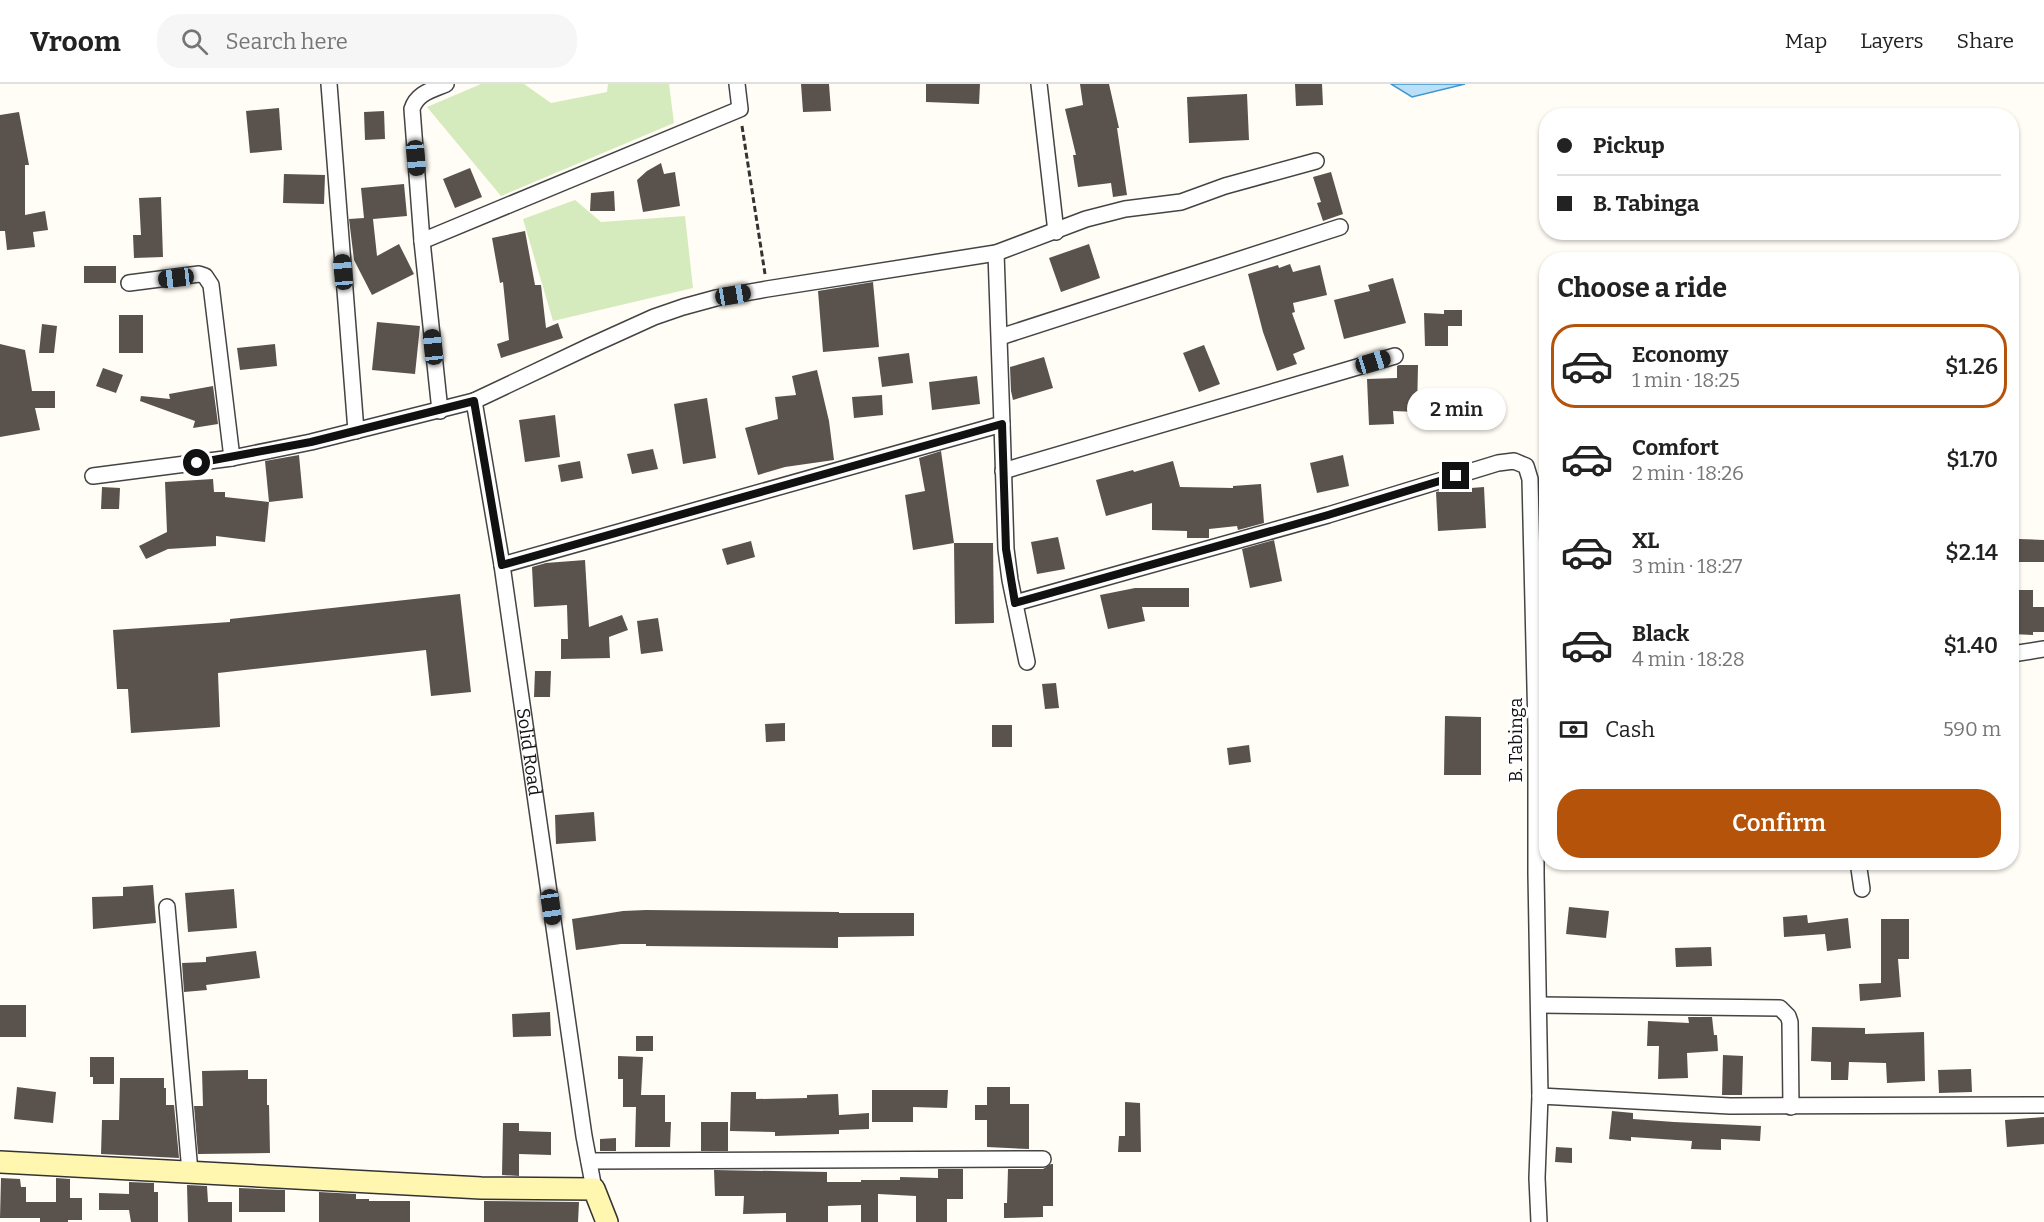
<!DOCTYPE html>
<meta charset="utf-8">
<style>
:root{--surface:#fff;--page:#f6f6f6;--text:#222;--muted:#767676;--line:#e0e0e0;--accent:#b45309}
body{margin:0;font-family:Bitter,serif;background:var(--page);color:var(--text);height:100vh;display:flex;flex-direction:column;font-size:22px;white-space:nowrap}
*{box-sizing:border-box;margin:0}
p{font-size:20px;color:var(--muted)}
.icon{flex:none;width:33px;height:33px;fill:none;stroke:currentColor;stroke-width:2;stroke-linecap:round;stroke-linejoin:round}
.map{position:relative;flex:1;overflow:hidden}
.panel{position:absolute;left:1539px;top:168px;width:480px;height:618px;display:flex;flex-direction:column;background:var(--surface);border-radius:24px;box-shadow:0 2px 4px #0004}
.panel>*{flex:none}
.guide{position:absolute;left:1539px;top:24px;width:480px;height:132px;border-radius:24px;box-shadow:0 2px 4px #0004;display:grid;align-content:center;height:132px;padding:0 18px;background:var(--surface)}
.end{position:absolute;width:27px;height:27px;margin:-14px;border:8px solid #111;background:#fff;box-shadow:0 0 0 3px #fff}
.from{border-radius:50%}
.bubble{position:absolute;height:42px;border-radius:21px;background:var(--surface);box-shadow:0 2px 4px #0004;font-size:20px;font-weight:600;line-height:42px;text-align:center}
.car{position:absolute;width:18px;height:36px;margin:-18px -9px;border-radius:8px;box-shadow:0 0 4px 2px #0007;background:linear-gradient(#222 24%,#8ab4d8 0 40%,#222 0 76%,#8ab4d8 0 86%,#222 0)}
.guide b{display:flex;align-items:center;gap:21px;height:57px;font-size:22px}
.guide b+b{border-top:2px solid var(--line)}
.guide i{width:15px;height:15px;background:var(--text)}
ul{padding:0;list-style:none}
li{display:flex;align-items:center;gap:18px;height:84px;margin:0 12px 9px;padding:0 6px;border:3px solid transparent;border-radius:24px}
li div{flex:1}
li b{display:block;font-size:22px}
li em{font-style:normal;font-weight:600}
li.selected{border-color:var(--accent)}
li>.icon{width:54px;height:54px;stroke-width:1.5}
h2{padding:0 18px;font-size:27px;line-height:72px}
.pay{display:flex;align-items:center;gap:15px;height:66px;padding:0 18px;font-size:22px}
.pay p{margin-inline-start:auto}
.primary-button{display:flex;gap:12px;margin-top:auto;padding:12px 18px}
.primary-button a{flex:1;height:69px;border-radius:24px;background:var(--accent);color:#fff;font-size:24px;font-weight:600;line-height:69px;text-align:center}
header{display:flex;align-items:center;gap:36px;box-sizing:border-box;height:84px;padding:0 30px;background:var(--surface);border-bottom:2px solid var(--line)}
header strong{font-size:28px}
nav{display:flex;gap:33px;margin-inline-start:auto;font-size:21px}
.search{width:420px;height:54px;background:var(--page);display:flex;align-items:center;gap:15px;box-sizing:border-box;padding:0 21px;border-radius:24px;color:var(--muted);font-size:22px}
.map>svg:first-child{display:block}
</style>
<header>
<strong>Vroom</strong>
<div class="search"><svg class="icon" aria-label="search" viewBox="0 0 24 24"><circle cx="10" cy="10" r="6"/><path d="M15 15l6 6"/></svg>Search here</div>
<nav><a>Map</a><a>Layers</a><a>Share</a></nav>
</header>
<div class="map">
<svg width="2044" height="1138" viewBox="0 0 2044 1138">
<rect width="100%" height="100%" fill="#fffdf5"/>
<!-- green -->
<g fill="#d5ebbd">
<path d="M481,0H524L551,19L607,8L608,0H669L674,39L501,112L427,23Z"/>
<path d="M575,116L601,138L685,132L693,204L553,237L523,135Z"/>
</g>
<!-- water -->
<path fill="#b9e0f7" stroke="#3f96cf" stroke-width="1.5" d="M1391,0H1465L1412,13Z"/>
<!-- building -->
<g fill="#5a524d">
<path d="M801,0H829L831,27L803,28Z"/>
<path d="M926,0H980L979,20L926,18Z"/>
<path d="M1080,0H1109L1119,44H1117L1127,111L1113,113L1111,99L1078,103L1073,71H1076L1065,25L1083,21Z"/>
<path d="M1295,0H1322L1323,21L1296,22Z"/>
<path d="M1247,10L1249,56L1189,59L1187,13Z"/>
<path d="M279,24L282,66L250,69L246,27Z"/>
<path d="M384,27L385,55L365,56L364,28Z"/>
<path d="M19,28L29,81H25V131L45,127L48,146L33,148L35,163L7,166L5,147H0V31Z"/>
<path d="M661,79L664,90L675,88L680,122L643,128L637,96L647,87Z"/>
<path d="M470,84L482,113L455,124L443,95Z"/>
<path d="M1331,88L1343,130L1323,137L1317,119L1321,118L1313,93Z"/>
<path d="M284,90L325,91L324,120L283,119Z"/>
<path d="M404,100L407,132L373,135L377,172L399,160L414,190L372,211L354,176L349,135L364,134L361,104Z"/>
<path d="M614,107L615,127H590L591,109Z"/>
<path d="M161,113L163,173L134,174L133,151H141L139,114Z"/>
<path d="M525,147L535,201H541L546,244L558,239L563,254L501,274L497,260L509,256L503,198L500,199L492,154Z"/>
<path d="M1089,160L1100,194L1061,208L1049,174Z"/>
<path d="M1290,180L1293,188L1320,181L1327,211L1293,219L1295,228L1292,229L1305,265L1293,270L1297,280L1277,287L1263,248L1248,190L1278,181L1279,184Z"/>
<rect x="84" y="182" width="32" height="17"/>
<path d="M1393,194L1406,239L1344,255L1334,216L1370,207L1368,201Z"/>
<path d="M873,198L879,263L823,268L818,207Z"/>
<path d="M1444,226H1462V242H1448V262H1425L1424,229L1444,230Z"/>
<rect x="119" y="231" width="24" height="38"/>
<path d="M377,238L420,242L415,290L372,286Z"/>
<path d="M42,240L57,242L54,269H39Z"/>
<path d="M0,260L25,266L32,307H55V324H35L40,346L0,353Z"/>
<path d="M275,260L277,282L240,286L237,264Z"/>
<path d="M1204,261L1220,300L1199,308L1183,269Z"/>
<path d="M909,269L913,299L882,303L878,273Z"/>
<path d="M1044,273L1053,304L1013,316L1011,307L1010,283Z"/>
<path d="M1399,281H1418L1417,328L1393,327L1394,340L1369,341L1367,295L1397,294V282Z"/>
<path d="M103,284L123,291L116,309L96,302Z"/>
<path d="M817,286L829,337L834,376L785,383L758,391L745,344L778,335L775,313L796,311L792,292Z"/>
<path d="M977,292L980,320L932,326L929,298Z"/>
<path d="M213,302L218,340L193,344L195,337L140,317L141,312L170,315L169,310Z"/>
<path d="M882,311L883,331L854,334L852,313Z"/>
<path d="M707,314L716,374L683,380L674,320Z"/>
<path d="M555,331L560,373L525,378L519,336Z"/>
<path d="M653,365L658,385L632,390L627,370Z"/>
<path d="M941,367L954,459L913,466L905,411L925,407L919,374Z"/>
<path d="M299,371L303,414L269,418L265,377Z"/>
<path d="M1343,371L1349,402L1317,409L1310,379Z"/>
<path d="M580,377L583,394L561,398L558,381Z"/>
<path d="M1173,377L1180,403L1233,404V402L1261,400L1264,439L1238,446L1237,442L1209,445V454H1187V447L1152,446V419L1106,432L1096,396L1133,386L1134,388Z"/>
<path d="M213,395L214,408H225V413L269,418L265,458L216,452V462L168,465L146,475L139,462L167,448L165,398Z"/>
<path d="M102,403L120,404L119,425H101Z"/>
<path d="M1484,403L1486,444L1438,447L1436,408L1445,406Z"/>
<path d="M1058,453L1065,485L1037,490L1031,458Z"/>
<path d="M2019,455L2044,456V478H2018Z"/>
<path d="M1274,456L1282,497L1250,504L1242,465Z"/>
<path d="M751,457L755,473L727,481L722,465Z"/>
<path d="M954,459H993L994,539L955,540Z"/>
<path d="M585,476L589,543L622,531L628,546L609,553L610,574L561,575V555H568L567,521L534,523L532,483L546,479Z"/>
<path d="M1135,504H1189V523H1142L1145,537L1108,545L1100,511Z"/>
<path d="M2012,506H2033V523H2044V548H2033V551L2012,550Z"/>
<path d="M460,510L471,608L431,612L426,566L218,589L220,643L131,649L128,605H117L113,546L230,538V535Z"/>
<path d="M658,534L663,567L641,570L637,537Z"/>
<path d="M535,587H551L550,613H534Z"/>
<path d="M1056,599L1059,624L1045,625L1042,600Z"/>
<path d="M1445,632L1481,633V691H1444Z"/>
<path d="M785,639V657L766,658L765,640Z"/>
<rect x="992" y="641" width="20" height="22"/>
<path d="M1249,661L1251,678L1229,681L1227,664Z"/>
<path d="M594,728L596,757L556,760L555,731Z"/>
<path d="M153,801L156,839L93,845L92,813L123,812V803Z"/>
<path d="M234,805L237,844L188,848L185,809Z"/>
<path d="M1569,823L1609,827L1606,854L1566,850Z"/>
<path d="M646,826L839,828V829H914V852L838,853V864L646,862V860H621L576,866L572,835L623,827Z"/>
<path d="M1807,831L1808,839L1848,834L1851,864L1827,867L1825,850L1784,853L1783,833Z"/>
<path d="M1881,835H1909V875H1898L1901,913L1860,917L1859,900L1881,899Z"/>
<path d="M1711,863L1712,882L1676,883L1675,864Z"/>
<path d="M256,867L260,894L206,901L207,906L184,908L182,879L206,878V873Z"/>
<rect x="0" y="921" width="26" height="32"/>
<path d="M550,928L551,952L513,953L512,930Z"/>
<path d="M1688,933H1712L1714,951H1717L1718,967L1687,969L1688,994L1658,995L1659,962H1647L1648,937L1689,939Z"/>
<path d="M1812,943L1865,944V950L1924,948L1925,997L1887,999L1886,979L1849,978L1848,996H1831V978L1811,977Z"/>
<rect x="636" y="952" width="17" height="15"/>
<path d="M1723,971L1743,972L1742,1011H1722Z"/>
<path d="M618,972L643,973L641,1011H665V1038H671L670,1063H635L636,1023H623V995H618Z"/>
<path d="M90,973H114V1000H93V993H90Z"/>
<path d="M1971,985L1972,1008L1939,1009L1938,986Z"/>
<path d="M248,986V995H267V1021H269L270,1069L198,1070L194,1022H203L202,987Z"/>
<path d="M120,994H164V1004H166V1021H174L179,1074L101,1070L102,1036H119Z"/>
<path d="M17,1003L56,1008L53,1039L14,1035Z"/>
<path d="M987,1003H1010V1020H1029V1065L987,1063V1036H975V1021H987Z"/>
<path d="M872,1006H948L947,1024L913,1023V1038H872Z"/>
<path d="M731,1008H756V1015L807,1014V1011L838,1010L839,1031L869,1029V1045L839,1046V1050L775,1052V1048L730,1047Z"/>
<path d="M1125,1018L1140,1019L1141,1068H1118L1119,1052H1125Z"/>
<path d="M1612,1027L1633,1029V1035L1674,1038L1761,1042L1760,1057L1721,1055V1066L1691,1065L1692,1057L1631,1053V1057L1609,1055Z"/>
<path d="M2044,1033V1060L2007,1063L2005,1036Z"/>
<rect x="701" y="1038" width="27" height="29"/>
<path d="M503,1039H519V1047L551,1048V1071L519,1070V1092L502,1091Z"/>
<path d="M616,1054V1067H600V1055Z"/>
<path d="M1556,1063L1572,1064V1079L1555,1078Z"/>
<path d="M1051,1080H1053V1122H1043V1133L1004,1134V1119H1007L1008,1085H1043Z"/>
<path d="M938,1085H963V1115H947V1138H916V1112L878,1110V1138H861V1121L828,1122V1138H786V1129L743,1130L744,1112H715L714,1086L827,1088V1098H861V1096H900V1093L938,1094Z"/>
<path d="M1,1094L20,1095L21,1103H26V1118H56V1094L70,1095V1114H82V1136H68V1138H40V1134H0Z"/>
<path d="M129,1098L154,1099V1108H158V1138H131L129,1126H99V1109L129,1110Z"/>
<path d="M187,1101L207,1102L208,1118H232V1138H188Z"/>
<path d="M239,1104L285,1106V1128H239Z"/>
<path d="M319,1108L356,1110V1115H369V1117H410V1138H319Z"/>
<path d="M484,1117L579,1118L578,1138H484Z"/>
</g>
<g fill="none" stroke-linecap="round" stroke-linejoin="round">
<defs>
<g id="street">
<path d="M329,0L356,347"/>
<path d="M1039,0L1056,148"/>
<path d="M422,157L740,25L737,0"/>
<path d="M129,199L199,190L205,192L211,201L232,374"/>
<path d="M1000,253L1340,143"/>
<path d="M474,317L590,262L654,233L683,223L716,214L767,205L996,169L1086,135L1125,125L1181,118L1225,102L1316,77"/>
<path d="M440,327L422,157L412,25C417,9 432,6 446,0"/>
<path d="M1002,340L1006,465L1010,496L1027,578"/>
<path d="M1003,387L1395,272"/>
<path id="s1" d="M93,392L232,374L311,358L474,317L502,481L584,1052L594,1105"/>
<path d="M502,481L1002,340L996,169"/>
<path d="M1015,519L1328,431L1498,379L1514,377L1526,382L1530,395L1536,644V790L1540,1012L1537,1094L1539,1138"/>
<path d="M2012,570L2044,565"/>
<path d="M1858,778L1862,805"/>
<path d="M167,823L190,1088"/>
<path d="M1539,921L1780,924L1788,932L1790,938L1791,1023"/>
<path d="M1540,1012L1730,1022L2044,1021"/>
<path d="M589,1077L1043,1075"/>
</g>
<path id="secondary" d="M0,1078L481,1104L594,1105L607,1138"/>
</defs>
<!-- street casing -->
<use href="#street" stroke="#444" stroke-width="18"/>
<!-- secondary casing -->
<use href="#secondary" stroke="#333" stroke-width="24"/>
<!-- path -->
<path stroke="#333" stroke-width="3" stroke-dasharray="6 3" stroke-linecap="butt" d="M742,42L765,190"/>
<!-- street -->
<use href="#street" stroke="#fff" stroke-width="15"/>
<!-- secondary -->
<use href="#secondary" stroke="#fff6b0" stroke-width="21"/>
</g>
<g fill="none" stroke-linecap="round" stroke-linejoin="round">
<!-- route -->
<path stroke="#111" stroke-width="8" d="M197,379L311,358L474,317L502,481L1002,340L1006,465L1015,519L1328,431L1456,392"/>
</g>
<g text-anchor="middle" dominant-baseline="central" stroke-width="6" stroke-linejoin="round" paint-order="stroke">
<!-- street labels -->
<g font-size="18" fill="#111" stroke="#fff">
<text transform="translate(1516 656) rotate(-90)">B. Tabinga</text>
<text stroke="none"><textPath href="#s1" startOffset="744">Solid Road</textPath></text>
</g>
</g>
</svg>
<i class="end from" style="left:197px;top:379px"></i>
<i class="end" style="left:1456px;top:392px"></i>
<div class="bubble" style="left:1407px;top:304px;width:99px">2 min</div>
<i class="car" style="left:416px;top:74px;rotate:175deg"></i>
<i class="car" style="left:343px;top:188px;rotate:355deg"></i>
<i class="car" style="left:176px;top:194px;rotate:263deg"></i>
<i class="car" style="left:733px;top:211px;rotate:80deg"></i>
<i class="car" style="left:433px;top:263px;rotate:354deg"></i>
<i class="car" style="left:1373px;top:278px;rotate:73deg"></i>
<i class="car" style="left:551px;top:823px;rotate:172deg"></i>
<div class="guide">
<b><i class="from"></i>Pickup</b>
<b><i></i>B. Tabinga</b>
</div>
<section class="panel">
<h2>Choose a ride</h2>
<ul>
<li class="selected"><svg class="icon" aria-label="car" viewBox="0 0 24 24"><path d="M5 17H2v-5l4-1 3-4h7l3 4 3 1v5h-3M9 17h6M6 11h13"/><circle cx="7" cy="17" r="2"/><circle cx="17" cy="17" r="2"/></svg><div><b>Economy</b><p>1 min · 18:25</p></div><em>$1.26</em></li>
<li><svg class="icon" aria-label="car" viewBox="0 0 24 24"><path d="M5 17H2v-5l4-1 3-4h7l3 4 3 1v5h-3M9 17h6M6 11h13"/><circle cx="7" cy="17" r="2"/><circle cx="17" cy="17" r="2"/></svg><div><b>Comfort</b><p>2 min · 18:26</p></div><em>$1.70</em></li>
<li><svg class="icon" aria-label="car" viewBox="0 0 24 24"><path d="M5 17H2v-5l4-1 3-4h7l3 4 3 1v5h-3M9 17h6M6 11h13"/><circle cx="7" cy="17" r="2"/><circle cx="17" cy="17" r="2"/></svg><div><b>XL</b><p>3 min · 18:27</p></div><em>$2.14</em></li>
<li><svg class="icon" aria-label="car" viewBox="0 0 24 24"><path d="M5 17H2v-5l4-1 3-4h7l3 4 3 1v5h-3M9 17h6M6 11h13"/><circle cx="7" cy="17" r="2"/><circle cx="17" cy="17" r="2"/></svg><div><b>Black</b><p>4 min · 18:28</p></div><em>$1.40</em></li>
</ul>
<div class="pay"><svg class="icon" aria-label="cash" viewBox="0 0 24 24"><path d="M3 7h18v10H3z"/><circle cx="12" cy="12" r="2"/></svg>Cash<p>590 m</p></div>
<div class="primary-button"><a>Confirm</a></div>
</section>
</div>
